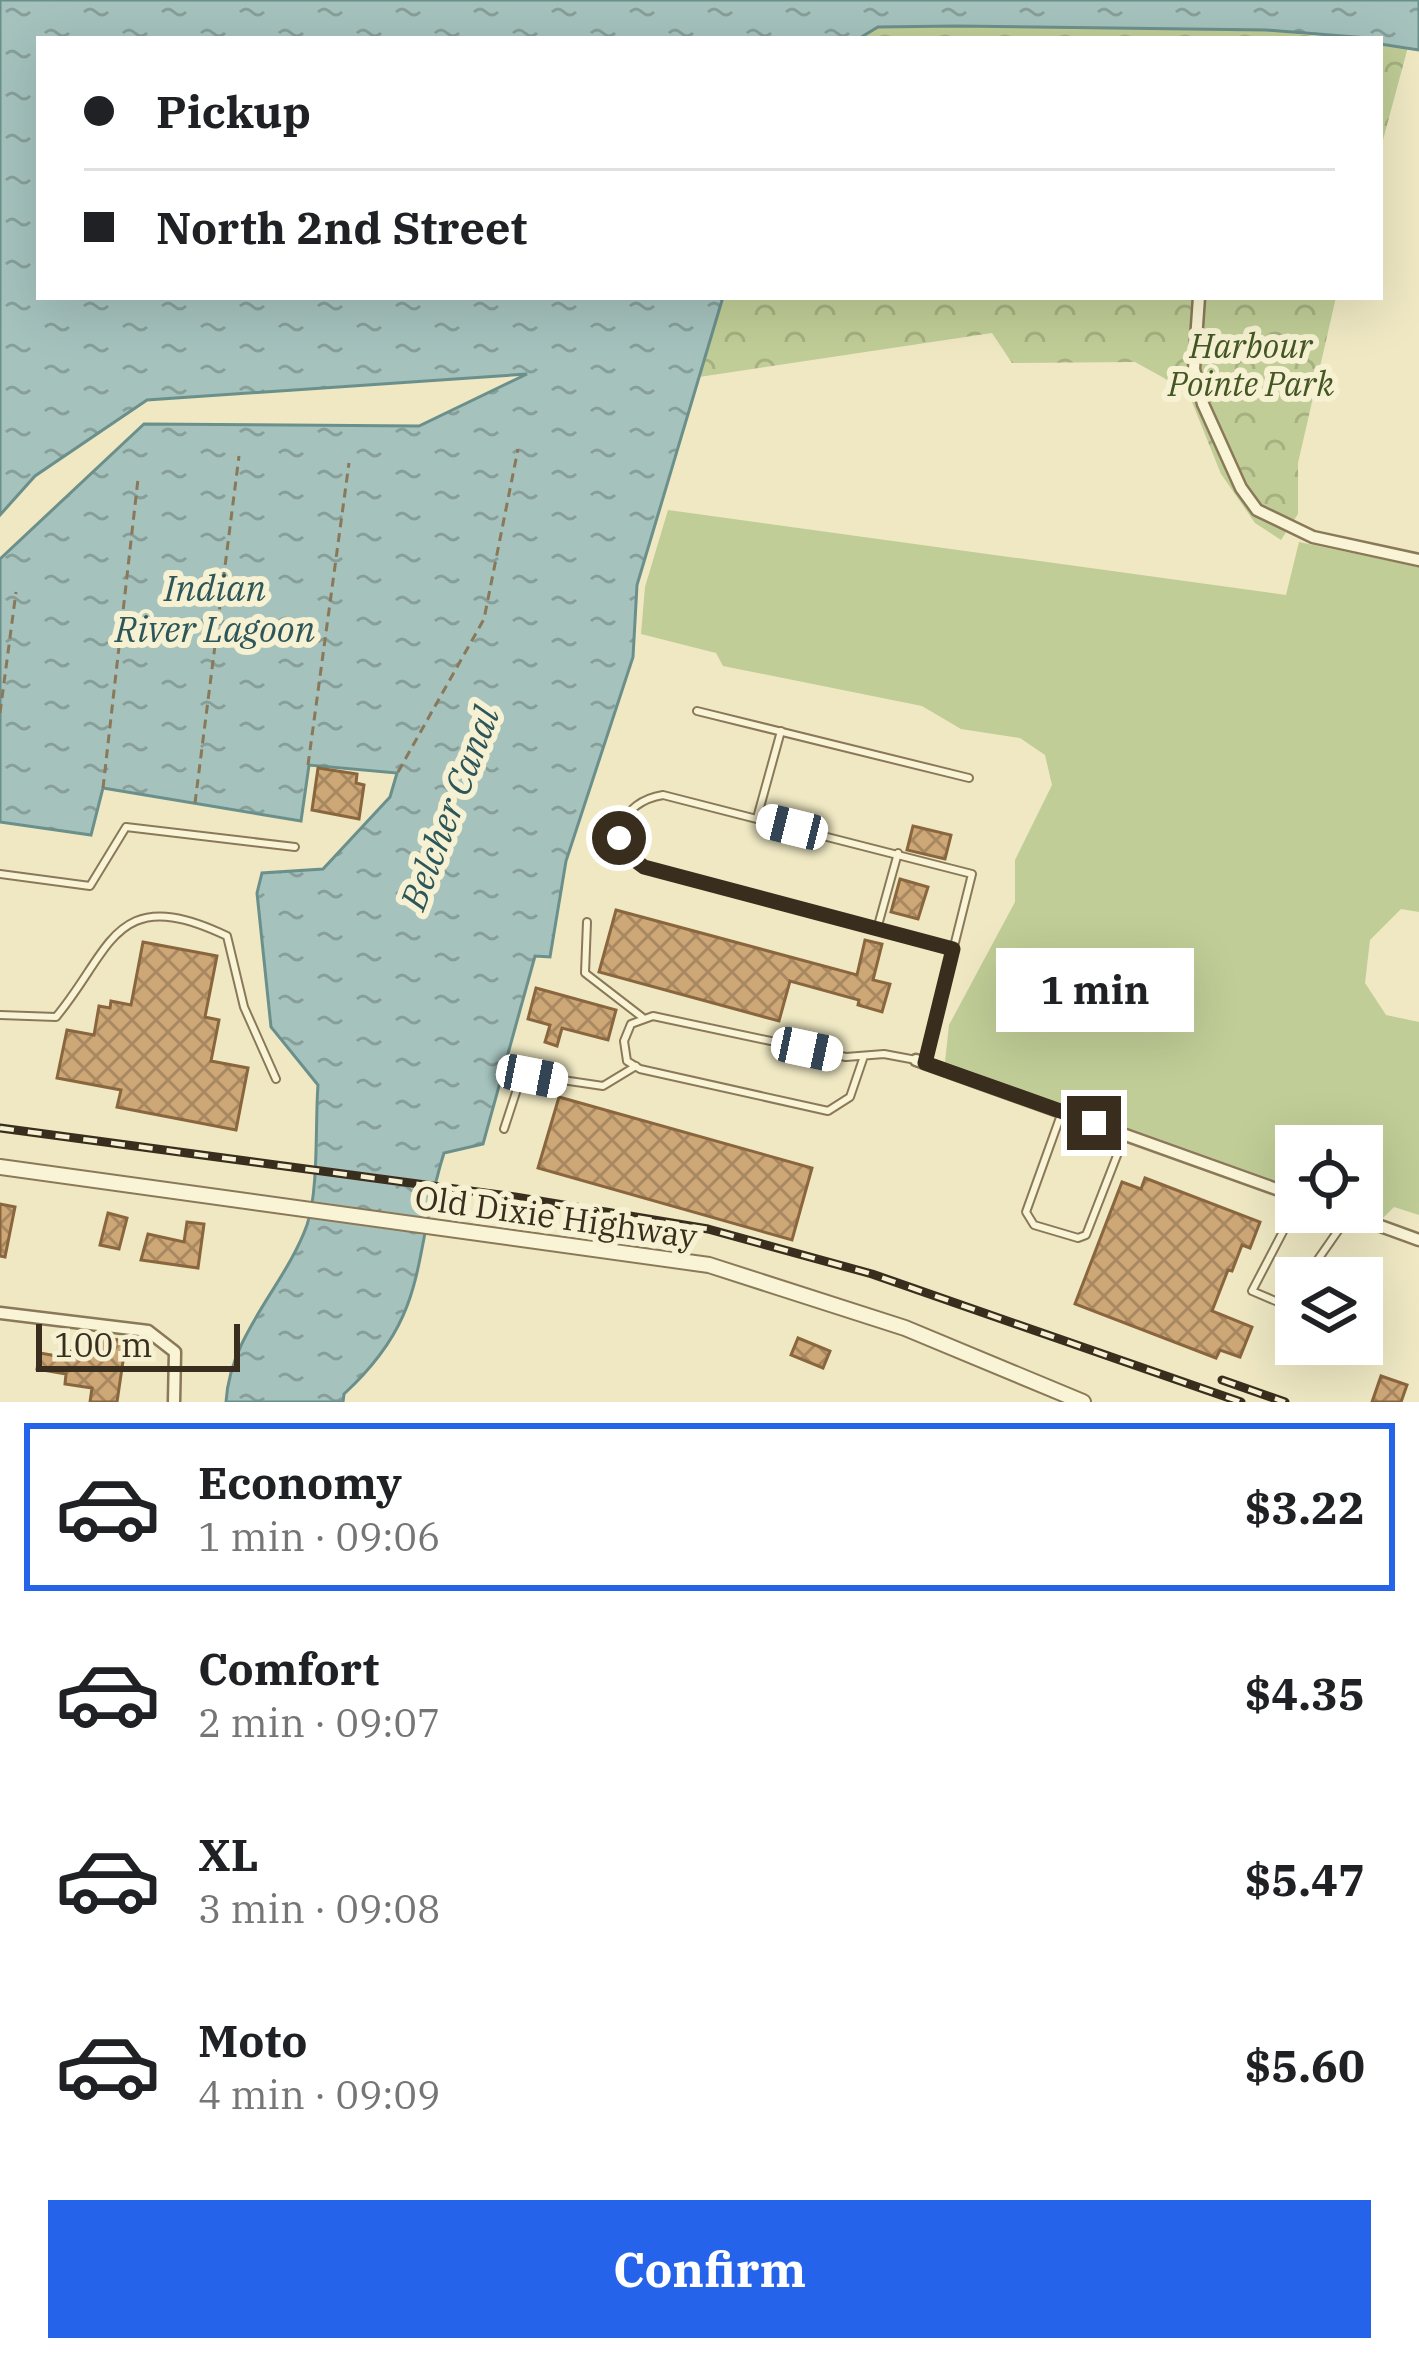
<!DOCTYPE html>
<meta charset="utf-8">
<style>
:root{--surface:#fff;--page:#f6f6f6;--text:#202124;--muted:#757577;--line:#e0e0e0;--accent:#2563eb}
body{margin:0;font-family:"IBM Plex Serif",serif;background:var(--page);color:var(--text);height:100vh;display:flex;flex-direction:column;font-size:45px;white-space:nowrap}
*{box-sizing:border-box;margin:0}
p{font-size:39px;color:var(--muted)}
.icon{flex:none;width:66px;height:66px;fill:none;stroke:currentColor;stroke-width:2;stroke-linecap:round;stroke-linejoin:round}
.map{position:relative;height:1402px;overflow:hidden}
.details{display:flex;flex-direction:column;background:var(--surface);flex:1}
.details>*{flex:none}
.hud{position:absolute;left:36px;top:36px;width:1347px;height:264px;border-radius:0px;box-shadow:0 12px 48px #0002;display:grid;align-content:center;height:264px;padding:0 48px;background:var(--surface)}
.fabs{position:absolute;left:1275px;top:1125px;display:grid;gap:24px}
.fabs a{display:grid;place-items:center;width:108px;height:108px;border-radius:0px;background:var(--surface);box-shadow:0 12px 48px #0002;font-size:60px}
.scale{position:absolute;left:36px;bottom:30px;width:204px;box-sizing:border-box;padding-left:12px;border:6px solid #392e1e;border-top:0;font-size:33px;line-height:42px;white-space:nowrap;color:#392e1e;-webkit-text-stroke:9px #f6f1d2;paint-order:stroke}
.end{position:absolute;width:54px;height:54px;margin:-27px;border:15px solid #392e1e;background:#fff;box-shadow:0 0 0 6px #fff}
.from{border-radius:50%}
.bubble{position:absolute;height:84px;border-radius:0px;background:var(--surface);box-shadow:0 12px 48px #0002;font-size:39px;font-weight:700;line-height:84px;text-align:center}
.car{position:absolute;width:36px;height:72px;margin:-36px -18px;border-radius:15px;box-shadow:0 0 9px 3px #0007;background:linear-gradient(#fff 24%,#345 0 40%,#fff 0 76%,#345 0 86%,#fff 0)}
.hud b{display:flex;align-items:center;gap:42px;height:114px;font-size:45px}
.hud b+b{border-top:3px solid var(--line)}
.hud i{width:30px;height:30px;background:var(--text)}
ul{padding:21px 0 0;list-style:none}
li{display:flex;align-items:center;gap:36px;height:168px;margin:0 24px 18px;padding:0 24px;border:6px solid transparent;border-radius:0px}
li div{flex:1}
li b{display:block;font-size:45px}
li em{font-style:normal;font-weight:700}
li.on{border-color:var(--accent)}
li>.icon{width:108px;height:108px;stroke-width:1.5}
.action{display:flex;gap:24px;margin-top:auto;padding:24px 48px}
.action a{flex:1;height:138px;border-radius:0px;background:var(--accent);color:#fff;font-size:48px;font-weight:700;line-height:138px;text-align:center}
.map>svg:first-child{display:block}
</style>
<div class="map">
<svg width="1419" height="1402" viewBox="0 0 1419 1402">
<defs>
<pattern id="forest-crowns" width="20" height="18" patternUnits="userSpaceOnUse" patternTransform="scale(3)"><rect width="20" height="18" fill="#c0cd96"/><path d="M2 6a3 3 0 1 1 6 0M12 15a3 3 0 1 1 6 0" fill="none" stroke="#a6b081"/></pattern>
<pattern id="water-ripples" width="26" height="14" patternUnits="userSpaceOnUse" patternTransform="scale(3)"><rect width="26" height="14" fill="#a5c2bd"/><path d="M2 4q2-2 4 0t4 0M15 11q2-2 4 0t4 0" fill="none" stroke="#879e99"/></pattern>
<pattern id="building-cross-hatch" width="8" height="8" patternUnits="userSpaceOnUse" patternTransform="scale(3)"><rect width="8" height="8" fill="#cea777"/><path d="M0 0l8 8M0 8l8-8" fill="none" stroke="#a88861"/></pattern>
</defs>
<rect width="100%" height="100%" fill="#efe8c3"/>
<!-- green -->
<path fill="#c0cd96" d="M668,510L1286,595L1299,542L1419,567V912L1401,909L1370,940L1365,983L1386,1015L1419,1022V1215L1394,1207L1382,1219L1362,1212V1146H1296V1188L945,1062L949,1025L1015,902V860L1052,785L1045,755L1020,738L961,729L922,706L723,666L716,653L641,634L645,587Z"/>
<!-- forest -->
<g fill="url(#forest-crowns)">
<path d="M956,26L1266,30L1339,39H858L878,27Z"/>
<path d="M1380,44L1408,47L1380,151Z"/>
<path d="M724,297H1336L1298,463V514L1281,540L1255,523L1221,474L1190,397L1164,378L1135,362L1012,363L992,333L699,377Z"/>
</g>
<!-- water -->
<path fill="url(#water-ripples)" stroke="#6b908c" stroke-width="3" d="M0,0H1419V50L1380,44V39L1266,30L956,26L878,27L858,39H39V297H723L637,585L633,657L566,861L550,957L535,956L483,1144L444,1153C411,1257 432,1313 344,1394L343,1402H226C230,1334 285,1286 307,1225C319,1190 315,1123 318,1085L271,1027L257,893L262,873L323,869L390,797L397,773L309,765L301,821L103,788L91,835L0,822V559L144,424L419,426L527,374L147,400L35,476L0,515Z"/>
<!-- building -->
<g fill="url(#building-cross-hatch)" stroke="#89663e" stroke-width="3">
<path d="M318,768L357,774L356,783L364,785L359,819L312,810Z"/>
<path d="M913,826L951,835L945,859L907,850Z"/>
<path d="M900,879L928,887L918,919L891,912Z"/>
<path d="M616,910L857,975L865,940L882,944L873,980L890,984L882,1012L858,1005L859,1000L790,981L779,1021L599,972Z"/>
<path d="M143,942L217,956L205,1017L219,1020L211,1061L248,1068L236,1130L117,1107L121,1090L57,1078L67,1030L94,1035L99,1006L110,1008L111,1001L131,1005Z"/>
<path d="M536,988L616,1010L608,1040L562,1028L557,1046L545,1042L550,1025L528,1019Z"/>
<path d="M559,1097L812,1168L792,1240L538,1168Z"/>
<path d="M1145,1178L1260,1222L1250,1248L1242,1245L1232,1271L1228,1270L1212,1311L1252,1327L1240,1357L1220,1350L1216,1358L1075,1304L1122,1182L1141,1189Z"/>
<path d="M0,1204L15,1207L5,1257L0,1256Z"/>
<path d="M108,1213L127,1218L119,1249L100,1245Z"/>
<path d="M187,1222L204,1224L198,1268L141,1260L148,1234L184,1242Z"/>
<path d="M100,1337L126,1341L117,1402H90L92,1388L65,1384L66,1374L37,1369L40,1353L68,1358L69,1351L97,1355Z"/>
<path d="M798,1338L830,1351L823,1368L791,1355Z"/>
<path d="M1381,1376L1407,1385L1401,1402H1372Z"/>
</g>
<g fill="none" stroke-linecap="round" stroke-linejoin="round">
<defs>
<g id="service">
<path d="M697,711L969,778"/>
<path d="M757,818L781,731"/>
<path d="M0,874L90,886L126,827L295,847"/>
<path d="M587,922L585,973L642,1017"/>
<path d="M877,929L898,853"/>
<path d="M0,1015L56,1017C112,950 114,882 227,936L244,1007L276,1079"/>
<path d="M864,1056L850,1097L828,1111L640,1069L627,1061L624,1041L631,1024L653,1016L846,1057L884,1054L916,1060"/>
<path d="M925,1063L972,874L663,795C620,802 605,842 644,867L953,949"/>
<path d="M1062,1112L1026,1212L1034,1225L1078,1238L1086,1235L1125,1135"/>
<path d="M504,1129L522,1074L603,1086L636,1066"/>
<path d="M1295,1195L1287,1224L1252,1291L1285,1305L1296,1290"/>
<path d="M1305,1278L1349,1215"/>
</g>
<g id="minor">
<path d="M1199,297L1194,369L1203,404L1241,488L1257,510L1313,537L1419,560"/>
<path d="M916,1060L1296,1196"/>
<path d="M1342,1212L1419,1240"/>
<path d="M0,1313L148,1331L175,1352L174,1402"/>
</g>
<path id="tertiary" d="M0,1167L709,1265L905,1328L1083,1402"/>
</defs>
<!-- service casing -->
<use href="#service" stroke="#8a7959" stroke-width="10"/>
<!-- minor casing -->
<use href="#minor" stroke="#8a7959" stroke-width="15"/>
<!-- tertiary casing -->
<use href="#tertiary" stroke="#8a7959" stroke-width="18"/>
<!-- path -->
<g stroke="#8a7959" stroke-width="3" stroke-dasharray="9 6" stroke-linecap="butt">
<path d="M0,713L16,592"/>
<path d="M308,765L349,463"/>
<path d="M398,772L484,619L518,449"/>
<path d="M103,788L138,479"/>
<path d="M195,803L239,456"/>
</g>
<!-- service -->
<use href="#service" stroke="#faf4d6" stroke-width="6"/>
<!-- minor -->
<use href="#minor" stroke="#faf4d6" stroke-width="10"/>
<!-- tertiary -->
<use href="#tertiary" stroke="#faf4d6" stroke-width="14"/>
<defs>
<g id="rail">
<path d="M0,1128L515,1197L708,1229L872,1274L1241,1402"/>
<path d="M1222,1380L1285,1402"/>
</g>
</defs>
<!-- rail casing -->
<use href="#rail" stroke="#392e1e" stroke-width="9"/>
<!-- rail -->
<use href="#rail" stroke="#f6f1d2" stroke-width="4.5" stroke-dasharray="14" stroke-linecap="butt"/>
</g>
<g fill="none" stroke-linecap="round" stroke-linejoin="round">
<!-- route -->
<path stroke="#392e1e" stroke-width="15" d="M619,838L621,850L644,867L953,949L925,1063L1094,1123"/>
</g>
<g text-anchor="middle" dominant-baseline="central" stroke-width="12" stroke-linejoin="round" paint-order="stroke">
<!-- park labels -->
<g font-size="33" font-style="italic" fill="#435624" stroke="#f6f1d2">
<text x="1251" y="345">Harbour<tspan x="1251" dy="38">Pointe Park</tspan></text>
</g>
<!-- street labels -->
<g font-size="33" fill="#392e1e" stroke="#f6f1d2">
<text transform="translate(556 1216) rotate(8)">Old Dixie Highway</text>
</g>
<!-- water labels -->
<g font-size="36" font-style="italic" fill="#2c5659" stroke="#f6f1d2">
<text x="215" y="587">Indian<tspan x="215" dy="41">River Lagoon</tspan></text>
<text transform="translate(449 808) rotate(-69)">Belcher Canal</text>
</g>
</g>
</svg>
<div class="fabs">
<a><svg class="icon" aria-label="locate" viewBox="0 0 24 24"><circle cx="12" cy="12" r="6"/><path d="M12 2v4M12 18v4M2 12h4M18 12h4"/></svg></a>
<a><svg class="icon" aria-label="layers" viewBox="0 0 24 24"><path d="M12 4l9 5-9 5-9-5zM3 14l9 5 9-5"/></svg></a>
</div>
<div class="scale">100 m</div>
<i class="end from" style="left:619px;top:838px"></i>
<i class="end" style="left:1094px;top:1123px"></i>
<div class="bubble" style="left:996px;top:948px;width:198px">1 min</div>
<i class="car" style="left:792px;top:827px;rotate:284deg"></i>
<i class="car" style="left:807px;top:1049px;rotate:102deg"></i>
<i class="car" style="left:532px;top:1076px;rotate:101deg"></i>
<div class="hud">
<b><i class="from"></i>Pickup</b>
<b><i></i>North 2nd Street</b>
</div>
</div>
<section class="details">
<ul>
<li class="on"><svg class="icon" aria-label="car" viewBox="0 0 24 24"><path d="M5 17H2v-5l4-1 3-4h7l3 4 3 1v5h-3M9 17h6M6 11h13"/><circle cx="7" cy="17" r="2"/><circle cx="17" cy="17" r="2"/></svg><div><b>Economy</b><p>1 min · 09:06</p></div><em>$3.22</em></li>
<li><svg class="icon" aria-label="car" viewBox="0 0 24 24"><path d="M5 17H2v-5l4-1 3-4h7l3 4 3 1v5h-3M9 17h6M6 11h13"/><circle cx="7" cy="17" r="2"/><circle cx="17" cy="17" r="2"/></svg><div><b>Comfort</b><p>2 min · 09:07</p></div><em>$4.35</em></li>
<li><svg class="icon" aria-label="car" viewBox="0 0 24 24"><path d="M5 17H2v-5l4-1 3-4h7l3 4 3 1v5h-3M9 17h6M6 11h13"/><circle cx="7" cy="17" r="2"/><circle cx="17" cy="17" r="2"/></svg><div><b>XL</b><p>3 min · 09:08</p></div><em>$5.47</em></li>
<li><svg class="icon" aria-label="car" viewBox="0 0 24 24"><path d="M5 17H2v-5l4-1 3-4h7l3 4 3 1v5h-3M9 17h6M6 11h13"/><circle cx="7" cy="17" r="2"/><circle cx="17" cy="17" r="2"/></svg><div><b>Moto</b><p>4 min · 09:09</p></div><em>$5.60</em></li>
</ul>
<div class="action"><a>Confirm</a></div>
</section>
